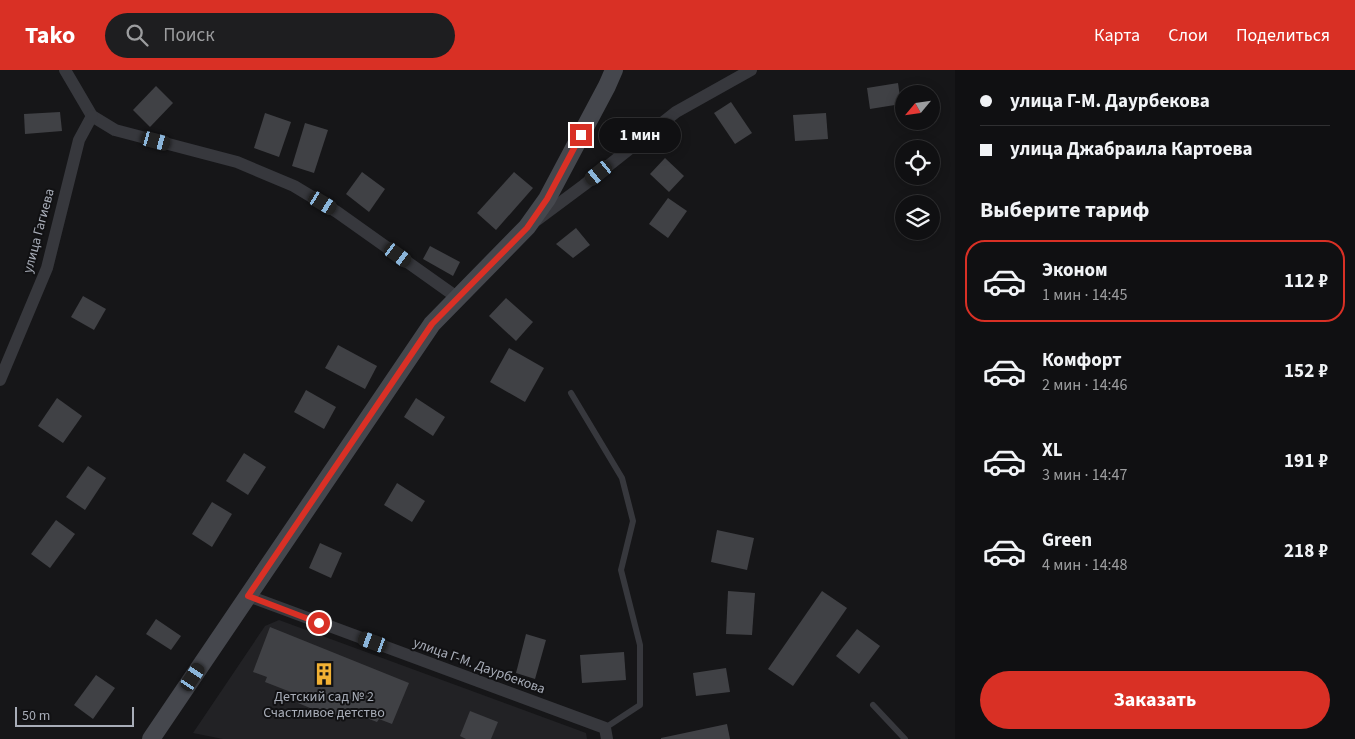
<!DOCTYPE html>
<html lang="ru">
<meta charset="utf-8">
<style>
:root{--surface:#101012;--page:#1e1e20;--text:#f1f3f6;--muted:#9c9d9f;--line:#303032;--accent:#d93025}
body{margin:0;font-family:"Source Sans 3",sans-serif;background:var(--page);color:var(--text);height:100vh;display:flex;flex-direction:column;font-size:19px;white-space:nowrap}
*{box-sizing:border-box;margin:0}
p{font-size:16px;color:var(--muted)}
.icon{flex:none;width:28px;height:28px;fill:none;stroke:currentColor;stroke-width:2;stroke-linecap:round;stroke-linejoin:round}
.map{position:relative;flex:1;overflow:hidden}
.panel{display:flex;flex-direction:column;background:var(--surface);width:400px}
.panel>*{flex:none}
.hud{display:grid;align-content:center;height:110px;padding:0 25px;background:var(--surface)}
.needle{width:32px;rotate:241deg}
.controls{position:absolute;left:895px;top:15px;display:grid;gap:10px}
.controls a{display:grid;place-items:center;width:45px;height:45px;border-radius:50%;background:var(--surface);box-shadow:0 2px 12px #0003,0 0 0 1px var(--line);font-size:25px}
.scale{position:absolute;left:15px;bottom:12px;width:119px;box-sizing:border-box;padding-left:5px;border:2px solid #a8adb8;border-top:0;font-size:14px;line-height:18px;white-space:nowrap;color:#a8adb8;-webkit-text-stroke:4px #111113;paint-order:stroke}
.end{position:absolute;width:22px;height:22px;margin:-11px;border:6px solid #d93025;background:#fff;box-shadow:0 0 0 2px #fff}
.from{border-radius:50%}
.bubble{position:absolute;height:35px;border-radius:18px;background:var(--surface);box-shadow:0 2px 12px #0003,0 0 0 1px var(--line);font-size:16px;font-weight:700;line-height:35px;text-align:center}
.car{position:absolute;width:15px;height:30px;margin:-15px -8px;border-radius:6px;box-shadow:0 0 4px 1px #0007;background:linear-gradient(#222 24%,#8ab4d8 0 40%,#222 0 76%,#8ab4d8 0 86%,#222 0)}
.hud b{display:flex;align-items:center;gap:18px;height:48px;font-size:19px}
.hud b+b{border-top:1px solid var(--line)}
.hud i{width:12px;height:12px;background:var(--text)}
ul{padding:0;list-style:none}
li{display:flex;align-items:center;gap:15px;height:82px;margin:0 10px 8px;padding:0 15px;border:2px solid transparent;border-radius:20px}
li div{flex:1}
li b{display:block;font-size:19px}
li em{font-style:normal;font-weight:700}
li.active{border-color:var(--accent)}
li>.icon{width:45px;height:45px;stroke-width:1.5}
h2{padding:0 25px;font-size:22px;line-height:60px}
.action{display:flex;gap:10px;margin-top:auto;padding:10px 25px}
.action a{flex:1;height:58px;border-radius:30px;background:var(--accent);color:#fff;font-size:20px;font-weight:700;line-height:58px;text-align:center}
header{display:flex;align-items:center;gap:30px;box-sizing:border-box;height:70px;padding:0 25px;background:var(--accent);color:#fff}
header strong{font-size:24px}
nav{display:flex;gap:28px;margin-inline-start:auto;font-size:18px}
.search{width:350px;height:45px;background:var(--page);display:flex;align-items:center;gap:12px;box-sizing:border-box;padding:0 18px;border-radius:28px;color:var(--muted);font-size:19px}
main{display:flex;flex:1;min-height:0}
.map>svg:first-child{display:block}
</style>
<header>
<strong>Tako</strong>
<div class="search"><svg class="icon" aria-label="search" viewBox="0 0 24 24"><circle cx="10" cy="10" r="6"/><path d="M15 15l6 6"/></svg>Поиск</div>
<nav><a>Карта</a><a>Слои</a><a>Поделиться</a></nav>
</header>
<main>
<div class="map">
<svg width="955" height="669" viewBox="0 0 955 669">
<rect width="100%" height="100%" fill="#161618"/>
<!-- built -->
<path fill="#222225" d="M279,550L586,663L587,669H223L193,663L265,556Z"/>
<!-- building -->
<g fill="#404145">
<path d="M898,13L901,34L870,39L867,18Z"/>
<path d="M156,16L173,33L150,57L133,40Z"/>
<path d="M731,32L752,63L735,74L714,43Z"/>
<path d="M60,42L62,61L25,64L24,44Z"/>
<path d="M265,43L291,52L279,87L254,78Z"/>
<path d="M826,43L828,69L795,71L793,45Z"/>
<path d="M305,53L328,60L314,103L292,96Z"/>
<path d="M665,88L684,106L669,122L650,104Z"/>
<path d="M362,102L385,119L369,142L346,124Z"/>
<path d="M514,102L533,118L496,160L477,143Z"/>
<path d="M668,128L687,141L668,168L649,154Z"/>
<path d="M576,158L590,175L573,188L556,174Z"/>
<path d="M430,176L460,192L453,206L423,189Z"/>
<path d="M83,226L106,239L94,260L71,247Z"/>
<path d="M506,228L533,252L516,271L489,246Z"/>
<path d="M338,275L377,296L365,319L325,298Z"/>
<path d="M509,278L544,298L525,332L490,312Z"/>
<path d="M306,320L336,337L324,359L294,342Z"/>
<path d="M57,328L82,346L63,373L38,356Z"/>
<path d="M416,328L445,347L433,366L404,347Z"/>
<path d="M244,383L266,397L248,425L226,411Z"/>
<path d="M88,396L106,408L85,440L66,427Z"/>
<path d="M397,413L425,431L412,452L384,435Z"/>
<path d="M212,432L232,444L212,477L192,464Z"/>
<path d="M56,450L75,464L50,498L31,484Z"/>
<path d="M717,460L754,468L747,500L711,492Z"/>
<path d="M320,473L342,483L331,508L309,498Z"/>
<path d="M728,521L755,523L752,565L726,564Z"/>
<path d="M822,521L847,538L793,616L768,599Z"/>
<path d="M156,549L181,566L171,580L146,564Z"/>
<path d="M270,557L409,613L392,654L379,649L377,652L343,639L339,650L298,633L301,626L265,612L267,607L253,602Z"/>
<path d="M857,559L880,576L859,604L836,586Z"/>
<path d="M526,564L546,570L535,609L516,603Z"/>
<path d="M624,582L626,610L582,613L580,585Z"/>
<path d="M726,598L730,622L696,626L693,603Z"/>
<path d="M96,605L115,618L93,649L74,635Z"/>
<path d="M470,641L498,652L491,669H466L460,666Z"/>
<path d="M727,654L730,669H661V668Z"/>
</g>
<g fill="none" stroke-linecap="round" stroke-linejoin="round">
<!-- lane -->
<g stroke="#37383d" stroke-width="6">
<path d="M571,323L622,408L633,451L621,500L640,575V635L605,658"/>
<path d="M873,635L905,669"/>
</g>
<!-- street -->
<g stroke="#37383d" stroke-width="12">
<path d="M65,0L92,46L115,60L237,92L294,116L337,142L458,228"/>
<path d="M537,150L584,115L676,42L751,0"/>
<path d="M0,310L47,198L79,70L92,46"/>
<path d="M248,526L605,658L607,669"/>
</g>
<!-- secondary -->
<path stroke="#45474d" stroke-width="18" d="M151,669L432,254L527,157L547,129L607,16L614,0"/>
</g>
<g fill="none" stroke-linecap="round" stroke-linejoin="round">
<!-- route -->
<path stroke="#d93025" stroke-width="6" d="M319,553L248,526L432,254L527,158L547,129L581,65"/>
</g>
<!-- icons -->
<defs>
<symbol id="building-bare" viewBox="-9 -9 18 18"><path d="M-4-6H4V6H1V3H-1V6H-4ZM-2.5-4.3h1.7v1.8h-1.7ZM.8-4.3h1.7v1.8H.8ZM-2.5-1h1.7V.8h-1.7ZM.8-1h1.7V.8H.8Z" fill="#f2b134" stroke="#111113" stroke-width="2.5" paint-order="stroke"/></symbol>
</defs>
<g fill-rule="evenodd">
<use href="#building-bare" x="308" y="588" width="32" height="32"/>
</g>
<g text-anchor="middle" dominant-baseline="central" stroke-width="4" stroke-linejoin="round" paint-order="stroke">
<!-- street labels -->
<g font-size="14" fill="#a8adb8" stroke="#111113">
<text transform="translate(39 161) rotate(-75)">улица Гагиева</text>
<text transform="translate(479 596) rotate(20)">улица Г-М. Даурбекова</text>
</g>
<!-- poi labels -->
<g font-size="14" fill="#a8adb8" stroke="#111113">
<text x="324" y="627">Детский сад № 2<tspan x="324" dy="16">Счастливое детство</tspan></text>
</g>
</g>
</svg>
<div class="controls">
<a><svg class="needle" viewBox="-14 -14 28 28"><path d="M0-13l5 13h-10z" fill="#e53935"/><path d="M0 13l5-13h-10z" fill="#9c9d9f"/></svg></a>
<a><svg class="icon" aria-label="locate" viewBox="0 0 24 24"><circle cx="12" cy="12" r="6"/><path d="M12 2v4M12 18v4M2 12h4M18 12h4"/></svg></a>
<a><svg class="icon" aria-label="layers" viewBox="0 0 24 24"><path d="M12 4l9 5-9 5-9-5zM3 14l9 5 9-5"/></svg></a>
</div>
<div class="scale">50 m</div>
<i class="end from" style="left:319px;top:553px"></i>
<i class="end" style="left:581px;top:65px"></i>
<div class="bubble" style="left:599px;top:48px;width:82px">1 мин</div>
<i class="car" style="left:156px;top:71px;rotate:105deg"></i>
<i class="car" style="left:599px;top:103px;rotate:231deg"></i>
<i class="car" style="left:323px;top:133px;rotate:121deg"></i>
<i class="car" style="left:398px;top:185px;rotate:126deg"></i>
<i class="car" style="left:373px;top:572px;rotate:290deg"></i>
<i class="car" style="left:193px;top:607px;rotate:34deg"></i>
</div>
<section class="panel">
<div class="hud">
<b><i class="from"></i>улица Г-М. Даурбекова</b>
<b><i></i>улица Джабраила Картоева</b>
</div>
<h2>Выберите тариф</h2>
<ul>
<li class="active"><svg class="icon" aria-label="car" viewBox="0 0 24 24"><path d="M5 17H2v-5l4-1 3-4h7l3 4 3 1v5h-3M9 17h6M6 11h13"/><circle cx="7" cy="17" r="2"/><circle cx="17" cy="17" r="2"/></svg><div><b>Эконом</b><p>1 мин · 14:45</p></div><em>112 ₽</em></li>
<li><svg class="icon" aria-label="car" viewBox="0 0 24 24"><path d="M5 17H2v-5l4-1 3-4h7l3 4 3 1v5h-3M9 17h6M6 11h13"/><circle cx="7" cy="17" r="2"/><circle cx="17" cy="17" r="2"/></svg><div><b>Комфорт</b><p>2 мин · 14:46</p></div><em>152 ₽</em></li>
<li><svg class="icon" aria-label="car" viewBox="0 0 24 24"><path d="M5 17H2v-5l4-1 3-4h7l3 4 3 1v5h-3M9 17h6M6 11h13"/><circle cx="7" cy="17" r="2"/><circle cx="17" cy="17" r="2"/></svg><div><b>XL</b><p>3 мин · 14:47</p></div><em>191 ₽</em></li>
<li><svg class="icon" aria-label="car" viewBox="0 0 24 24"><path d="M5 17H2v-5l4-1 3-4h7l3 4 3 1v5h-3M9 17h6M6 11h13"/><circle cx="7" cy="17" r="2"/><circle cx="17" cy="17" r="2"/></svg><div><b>Green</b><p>4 мин · 14:48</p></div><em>218 ₽</em></li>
</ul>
<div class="action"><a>Заказать</a></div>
</section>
</main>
